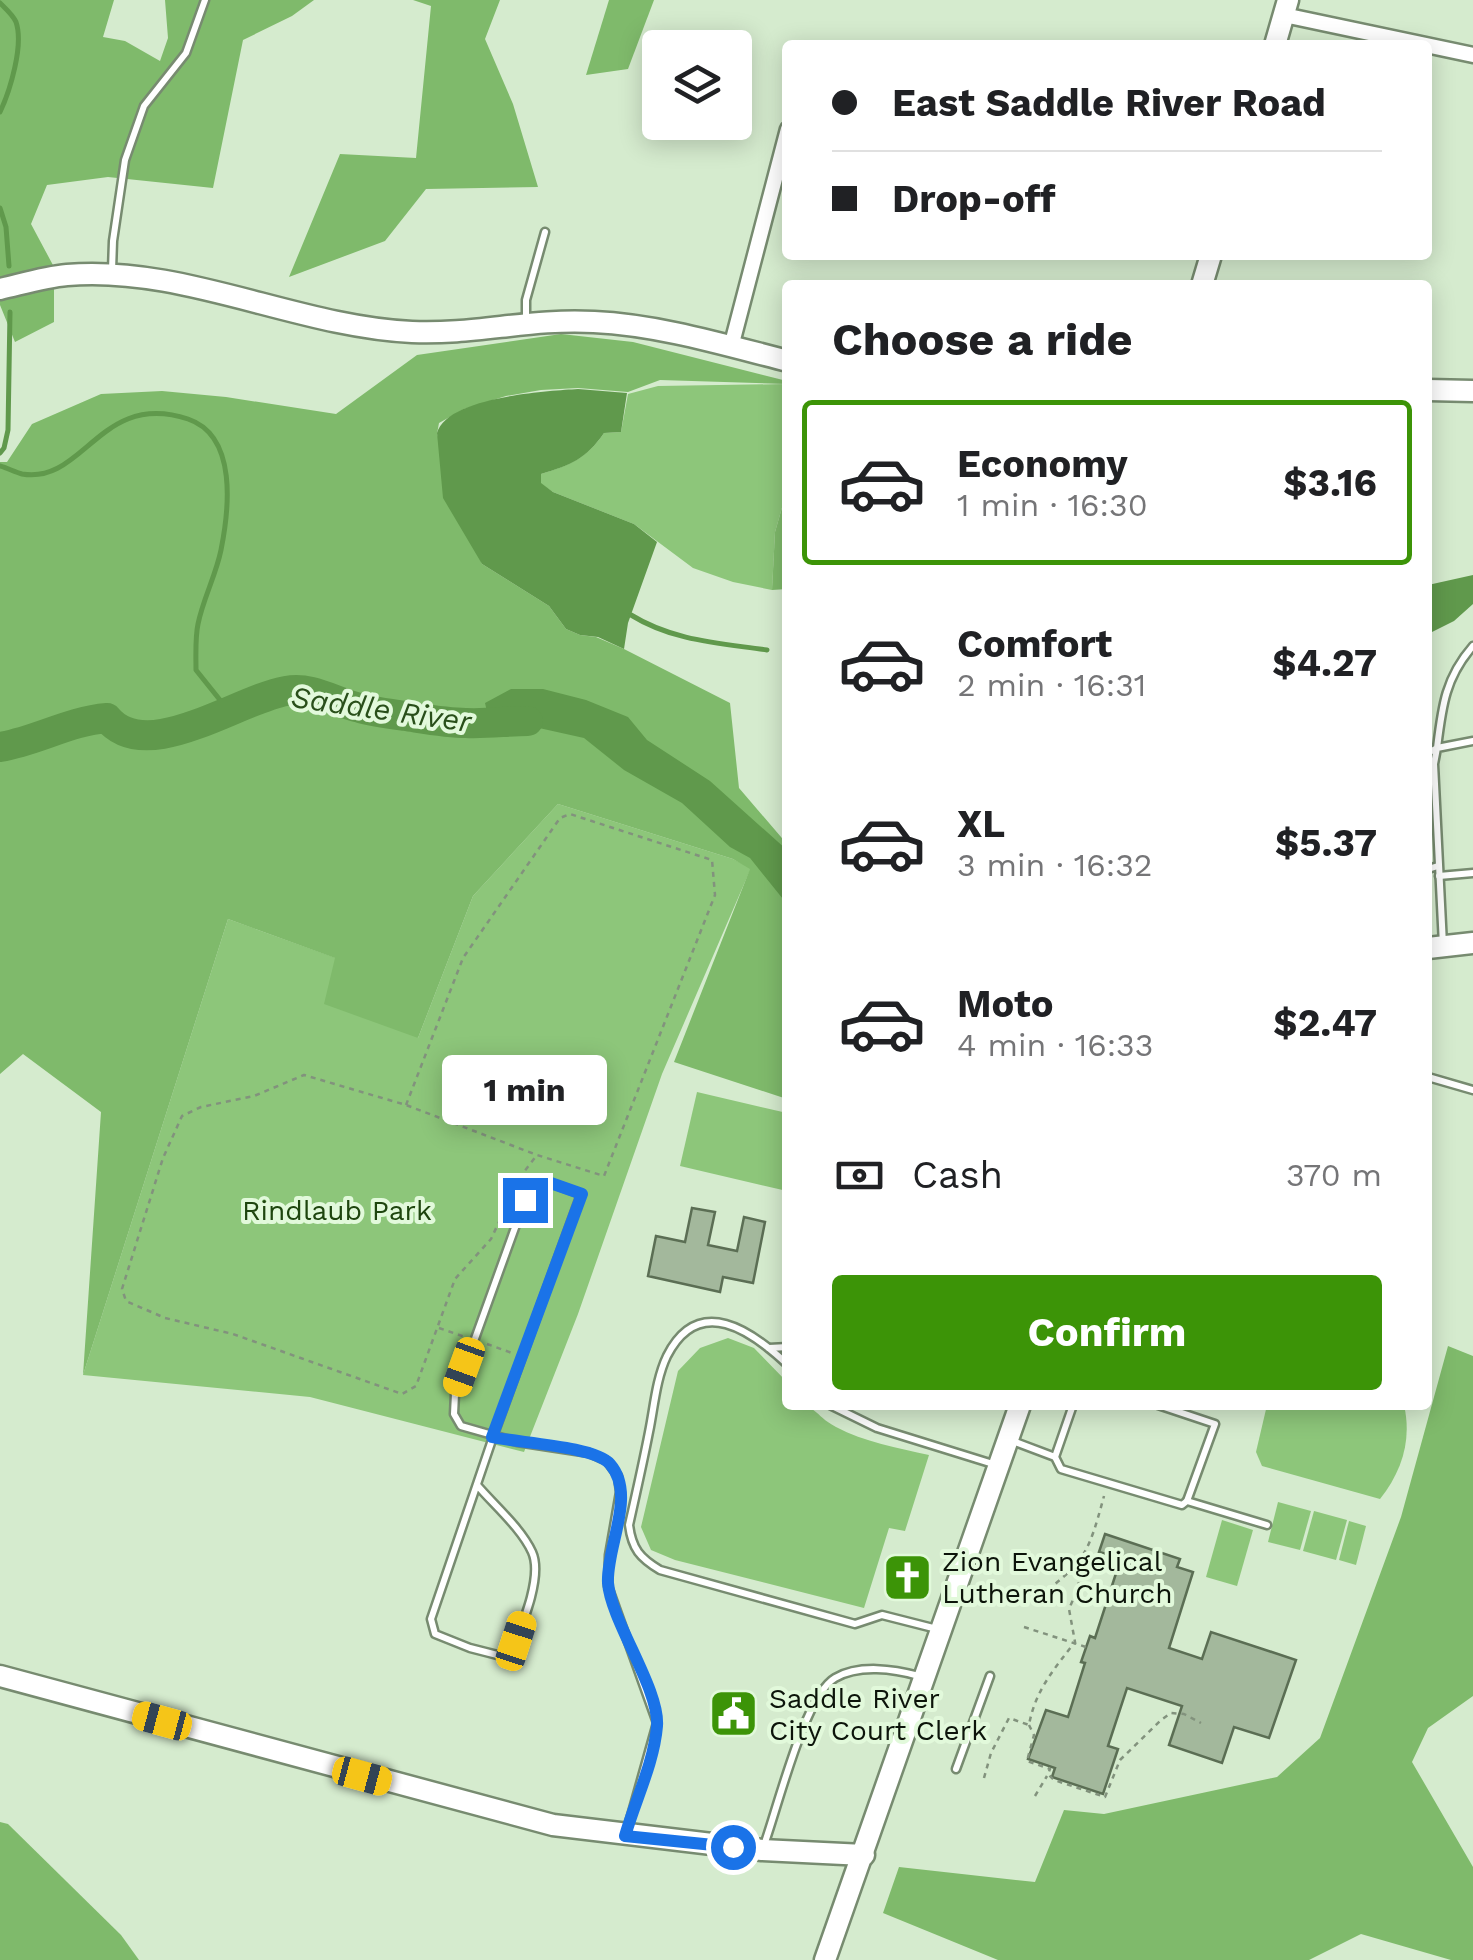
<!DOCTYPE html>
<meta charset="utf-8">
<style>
:root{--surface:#fff;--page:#f6f6f6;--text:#202124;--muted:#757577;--line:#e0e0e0;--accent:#3c9407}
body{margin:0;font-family:"Work Sans",sans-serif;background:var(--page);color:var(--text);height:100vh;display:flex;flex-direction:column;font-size:38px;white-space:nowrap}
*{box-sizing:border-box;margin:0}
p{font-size:32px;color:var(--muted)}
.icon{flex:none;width:55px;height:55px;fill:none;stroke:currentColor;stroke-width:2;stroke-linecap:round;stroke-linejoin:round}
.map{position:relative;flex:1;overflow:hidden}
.side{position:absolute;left:782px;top:280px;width:650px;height:1130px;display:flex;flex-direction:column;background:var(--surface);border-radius:10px;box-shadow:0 5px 25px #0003}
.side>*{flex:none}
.top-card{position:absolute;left:782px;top:40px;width:650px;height:220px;border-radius:10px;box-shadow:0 5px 25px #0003;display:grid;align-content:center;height:220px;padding:0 50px;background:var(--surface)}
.tools{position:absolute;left:642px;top:30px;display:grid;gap:20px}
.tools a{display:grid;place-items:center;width:110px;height:110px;border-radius:10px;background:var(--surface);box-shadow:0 5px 25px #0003;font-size:50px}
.end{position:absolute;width:45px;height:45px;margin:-22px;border:12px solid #1a73e8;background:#fff;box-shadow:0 0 0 5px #fff}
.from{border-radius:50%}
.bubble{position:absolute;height:70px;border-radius:10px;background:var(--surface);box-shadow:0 5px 25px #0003;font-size:32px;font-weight:700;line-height:70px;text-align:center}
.car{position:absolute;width:30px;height:60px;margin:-30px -15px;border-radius:12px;box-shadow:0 0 8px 2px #0007;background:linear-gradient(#f5c518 24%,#345 0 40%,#f5c518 0 76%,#345 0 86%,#f5c518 0)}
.top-card b{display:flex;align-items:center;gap:35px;height:95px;font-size:38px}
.top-card b+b{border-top:2px solid var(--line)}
.top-card i{width:25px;height:25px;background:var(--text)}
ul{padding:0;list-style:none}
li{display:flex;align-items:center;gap:30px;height:165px;margin:0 20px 15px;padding:0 30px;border:5px solid transparent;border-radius:10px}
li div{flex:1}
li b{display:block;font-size:38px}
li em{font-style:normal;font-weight:700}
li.active{border-color:var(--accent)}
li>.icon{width:90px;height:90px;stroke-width:1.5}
h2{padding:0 50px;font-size:45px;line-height:120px}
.pay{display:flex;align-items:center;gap:25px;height:110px;padding:0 50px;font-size:38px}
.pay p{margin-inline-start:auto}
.button{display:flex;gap:20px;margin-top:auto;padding:20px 50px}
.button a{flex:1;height:115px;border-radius:10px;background:var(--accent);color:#fff;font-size:40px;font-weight:700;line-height:115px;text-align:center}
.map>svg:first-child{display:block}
</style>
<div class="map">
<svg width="1473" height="1960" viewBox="0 0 1473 1960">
<rect width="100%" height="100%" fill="#d5ebce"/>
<!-- green -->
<g fill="#8dc67a">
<path d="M787,384V490L775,532L772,590L733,582L693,568L634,524L553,492L541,484V474C570,465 586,459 604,433L621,432L628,394L658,386Z"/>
<path d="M558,804L733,859L751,868L662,1074L578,1314L524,1452L310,1397L83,1375L228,919L336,958L418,1038L473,896Z"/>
<path d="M697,1092L787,1113V1191L680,1166Z"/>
<path d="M728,1338L754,1348L787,1382L788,1405C820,1405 812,1414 836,1427C864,1442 898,1448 929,1455L905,1531L889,1528L864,1608L675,1560L651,1550L641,1527L678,1371L700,1348Z"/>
<path d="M1267,1405H1404C1412,1440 1402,1471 1380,1499L1262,1466L1256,1452Z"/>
<path d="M1278,1502L1311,1511L1300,1550L1268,1542Z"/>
<path d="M1314,1511L1347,1520L1336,1560L1303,1551Z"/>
<path d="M1222,1520L1253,1530L1237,1586L1206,1577Z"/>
<path d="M1349,1521L1366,1526L1356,1565L1339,1560Z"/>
</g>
<!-- forest -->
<g fill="#7fba6b">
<path d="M0,0H114L103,37L125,41L160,61L168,38L165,0H314L292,16L243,40L213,188L108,177L47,185L31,224L54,267V322L15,342L0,305Z"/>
<path d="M413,0H500L485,39L513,104L538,187L426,189L385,241L289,277L340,154L416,158L431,6Z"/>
<path d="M609,0H654L628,69L586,75Z"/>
<path d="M561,334L633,342L787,381V384L660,380L628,392L578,388L541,390L506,396L464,409L439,423L437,434L482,564L549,606L566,629L580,635L596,637L624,649L730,703L739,788L787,844V1099L674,1062L750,869L733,859L558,804L473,896L418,1038L324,1004L335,958L228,919L83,1375L101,1112L23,1054L0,1074V462H7L32,424L101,394L162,391L226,397L336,414L417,355Z"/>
<path d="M787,490V589L772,590L775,532Z"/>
<path d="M1448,1346L1473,1356V1696L1428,1728L1412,1762L1473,1867V1960H1451L1361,1934L1309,1960H998L883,1913L899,1867L1035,1882L1064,1810L1104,1814L1277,1777L1320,1738L1401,1517Z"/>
<path d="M0,1822L8,1824L121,1935L139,1960H0Z"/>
</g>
<!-- water -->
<g fill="#60994c">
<path d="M578,389L627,393L621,432L604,433C586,459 571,465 541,474V483L553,492L634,524L657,542L628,623L624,649L598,637L580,635L566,629L549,606L482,564L443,498L437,433C447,397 546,391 578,389Z"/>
<path d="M1473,575V604L1454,621L1428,634V585Z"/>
<path d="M511,689H543L586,700L628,717L647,740L710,781L787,850V904L750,858L730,847L682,803L624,770L584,738L539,728L491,729L485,703Z"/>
</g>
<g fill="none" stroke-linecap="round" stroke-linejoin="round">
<!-- stream -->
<g stroke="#60994c" stroke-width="5">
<path d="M0,3C6,9 13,15 16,22C24,45 10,91 0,112"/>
<path d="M0,208L6,227L9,266"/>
<path d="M0,453L4,448L8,430L10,312"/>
<path d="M0,466C7,468 15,472 22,474C84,485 100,390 188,419C238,436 229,510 221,550C216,575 203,599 198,624C195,638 196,655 196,670L228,710"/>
<path d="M631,615C673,641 719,643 767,650"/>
</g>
<!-- river -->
<path stroke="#60994c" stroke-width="30" d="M0,747C37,741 69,721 107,718C146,766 236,700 286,691C313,686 334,702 360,708C374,712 390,714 405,716C425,719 446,723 466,723C487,724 508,721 528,721"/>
</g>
<!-- building -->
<g fill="#a3b89c" stroke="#5b6e54" stroke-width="2.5">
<path d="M518,1081L534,1084L525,1119L508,1115Z"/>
<path d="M692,1208L715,1212L708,1245L737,1251L744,1217L765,1222L753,1283L723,1277L720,1292L648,1276L656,1236L685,1242Z"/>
<path d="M1105,1534L1180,1559L1177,1567L1193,1572L1169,1648L1202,1659L1211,1632L1296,1660L1269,1738L1234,1727L1222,1763L1169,1745L1182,1706L1127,1688L1108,1746L1118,1749L1103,1794L1052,1777L1055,1768L1028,1759L1046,1710L1068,1717L1085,1663L1081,1662L1090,1636L1095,1638L1121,1558L1099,1552Z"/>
</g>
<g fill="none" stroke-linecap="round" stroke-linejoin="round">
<defs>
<g id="lane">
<path d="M112,270L113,241L125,160L144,106L186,53L205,0"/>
<path d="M526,321V300L545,232"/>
<path d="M1428,753L1437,748C1442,707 1445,678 1473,646"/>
<path d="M1428,869L1438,866"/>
<path d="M1439,876L1473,873"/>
<path d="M1443,945L1434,764L1437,748L1473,741"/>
<path d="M1428,1077L1473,1090"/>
<path d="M769,1348L788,1347"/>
<path d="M788,1365C752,1331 699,1293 667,1356C656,1379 654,1408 649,1432C643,1463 636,1494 629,1525C632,1549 640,1558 660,1570L855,1624L882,1615L937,1629"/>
<path d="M830,1405L877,1428L993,1464"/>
<path d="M1158,1405L1215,1424L1187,1501"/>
<path d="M1010,1440L1055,1457L1061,1469L1182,1505L1187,1501L1267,1525"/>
<path d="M1055,1457L1073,1405"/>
<path d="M477,1485C494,1505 521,1528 532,1552C544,1578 519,1632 509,1658L470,1648L435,1634L431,1619L493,1437L581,1194L545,1181L532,1189L525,1200L455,1394L454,1414L461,1426L517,1442L589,1453L607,1461L618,1476L620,1492L609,1555L608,1586L657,1723L627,1830"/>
<path d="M956,1769L990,1676"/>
<path d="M763,1848C777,1811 804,1696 835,1678C859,1664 894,1669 919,1676"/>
</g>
<g id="street">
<path d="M1284,15L1473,55"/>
<path d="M731,347L788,129"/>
</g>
<g id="secondary">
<path d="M1275,45L1288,0"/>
<path d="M1202,285L1211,255"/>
<path d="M0,289C22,284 45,277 67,275C182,265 298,327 412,332C473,335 533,318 594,322C659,325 725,345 788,361"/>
<path d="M1428,390L1473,391"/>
<path d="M1428,948L1473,943"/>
<path d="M0,1676L553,1825L762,1850L864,1855"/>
<path d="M825,1960L1020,1405"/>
</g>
</defs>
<!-- lane casing -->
<use href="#lane" stroke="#778b70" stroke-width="11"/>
<!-- street casing -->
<use href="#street" stroke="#778b70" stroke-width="19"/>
<!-- secondary casing -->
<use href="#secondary" stroke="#778b70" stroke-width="25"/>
<!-- path -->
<g stroke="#82927d" stroke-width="2.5" stroke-dasharray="5 5" stroke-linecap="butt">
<path d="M406,1105L463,958L560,818L570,814L712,860L715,895L604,1176L537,1155L406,1105L304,1075L254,1096L201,1107L182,1116L163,1158L122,1289L126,1301L165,1318L233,1334L402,1394L416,1386L455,1279L491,1239L520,1177L537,1155"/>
<path d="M439,1328L465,1337"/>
<path d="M487,1344L512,1353"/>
<path d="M1032,1602C1084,1562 1087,1559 1104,1496"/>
<path d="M1024,1627L1086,1647"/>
<path d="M1029,1725L1034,1735L1027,1761L1050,1769L1048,1774L1054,1780L1105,1797L1120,1760L1161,1720L1171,1713L1184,1714L1201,1723"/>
<path d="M984,1778L991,1753L1009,1718L1029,1725C1035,1691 1054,1669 1075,1642L1069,1609L1079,1586L1077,1566"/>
<path d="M1035,1796L1047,1776"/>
</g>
<!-- lane -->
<use href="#lane" stroke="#fff" stroke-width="6"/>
<!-- street -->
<use href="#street" stroke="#fff" stroke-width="14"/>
<!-- secondary -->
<use href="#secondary" stroke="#fff" stroke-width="20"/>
</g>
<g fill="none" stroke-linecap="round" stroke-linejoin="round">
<!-- route -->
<path stroke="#1a73e8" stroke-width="12" d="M525,1200L532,1190L545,1181L582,1194L492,1437C519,1443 594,1446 610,1464C637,1495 606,1547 608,1583C611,1621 660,1690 657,1726C654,1763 635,1801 625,1836L733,1847"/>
</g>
<!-- icons -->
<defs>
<symbol id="church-square" viewBox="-11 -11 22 22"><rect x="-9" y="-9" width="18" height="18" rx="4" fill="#3c9407" stroke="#e2f9db"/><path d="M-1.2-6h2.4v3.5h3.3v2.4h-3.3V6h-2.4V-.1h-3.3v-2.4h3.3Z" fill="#fff"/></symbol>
<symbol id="civic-square" viewBox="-11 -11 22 22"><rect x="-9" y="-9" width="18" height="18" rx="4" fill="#3c9407" stroke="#e2f9db"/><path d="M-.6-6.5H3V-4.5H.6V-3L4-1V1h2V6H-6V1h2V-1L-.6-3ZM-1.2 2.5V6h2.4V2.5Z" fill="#fff"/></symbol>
</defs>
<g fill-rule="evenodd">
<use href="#church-square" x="880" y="1550" width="55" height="55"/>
<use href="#civic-square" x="706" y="1686" width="55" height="55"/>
</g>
<g text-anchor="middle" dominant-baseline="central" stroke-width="8" stroke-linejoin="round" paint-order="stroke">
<!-- park labels -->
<g font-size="28" fill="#1e450e" stroke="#e2f9db">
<text x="337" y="1210">Rindlaub Park</text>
</g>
<!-- poi labels -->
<g font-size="28" fill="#0c140a" stroke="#e2f9db" text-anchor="start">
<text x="942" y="1561">Zion Evangelical<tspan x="942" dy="32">Lutheran Church</tspan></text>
<text x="769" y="1698">Saddle River<tspan x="769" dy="32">City Court Clerk</tspan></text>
</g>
<!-- water labels -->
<g font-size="30" font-style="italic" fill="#294f1a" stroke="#e2f9db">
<text transform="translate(381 709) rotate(8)">Saddle River</text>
</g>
</g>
</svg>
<div class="tools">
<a><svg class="icon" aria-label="layers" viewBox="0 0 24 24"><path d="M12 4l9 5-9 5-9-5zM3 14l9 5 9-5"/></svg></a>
</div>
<i class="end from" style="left:733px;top:1847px"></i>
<i class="end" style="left:525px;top:1200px"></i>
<div class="bubble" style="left:442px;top:1055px;width:165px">1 min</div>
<i class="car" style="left:464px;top:1367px;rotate:200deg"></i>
<i class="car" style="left:516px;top:1641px;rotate:18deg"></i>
<i class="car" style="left:162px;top:1721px;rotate:285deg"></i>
<i class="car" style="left:362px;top:1776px;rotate:105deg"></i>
<div class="top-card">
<b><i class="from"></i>East Saddle River Road</b>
<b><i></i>Drop-off</b>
</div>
<section class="side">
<h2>Choose a ride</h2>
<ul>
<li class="active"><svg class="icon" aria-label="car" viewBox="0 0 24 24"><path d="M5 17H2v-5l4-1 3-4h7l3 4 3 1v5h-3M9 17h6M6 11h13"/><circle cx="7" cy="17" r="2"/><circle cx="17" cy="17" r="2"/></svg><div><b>Economy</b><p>1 min · 16:30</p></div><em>$3.16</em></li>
<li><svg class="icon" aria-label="car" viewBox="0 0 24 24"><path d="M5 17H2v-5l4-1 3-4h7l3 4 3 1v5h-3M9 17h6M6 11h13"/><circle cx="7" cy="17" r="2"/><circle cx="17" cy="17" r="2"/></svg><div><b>Comfort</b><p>2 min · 16:31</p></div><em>$4.27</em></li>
<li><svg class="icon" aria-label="car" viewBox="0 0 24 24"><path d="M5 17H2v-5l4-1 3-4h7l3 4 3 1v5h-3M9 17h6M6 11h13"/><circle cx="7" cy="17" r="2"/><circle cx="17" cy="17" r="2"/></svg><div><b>XL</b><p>3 min · 16:32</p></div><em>$5.37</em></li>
<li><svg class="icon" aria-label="car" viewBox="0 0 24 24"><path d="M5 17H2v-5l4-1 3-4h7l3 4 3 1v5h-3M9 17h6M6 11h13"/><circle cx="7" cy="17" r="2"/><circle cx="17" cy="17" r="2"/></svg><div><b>Moto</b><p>4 min · 16:33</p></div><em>$2.47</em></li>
</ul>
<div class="pay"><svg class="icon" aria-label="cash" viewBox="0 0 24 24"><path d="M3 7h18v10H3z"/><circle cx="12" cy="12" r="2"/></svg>Cash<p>370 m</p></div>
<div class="button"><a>Confirm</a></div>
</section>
</div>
